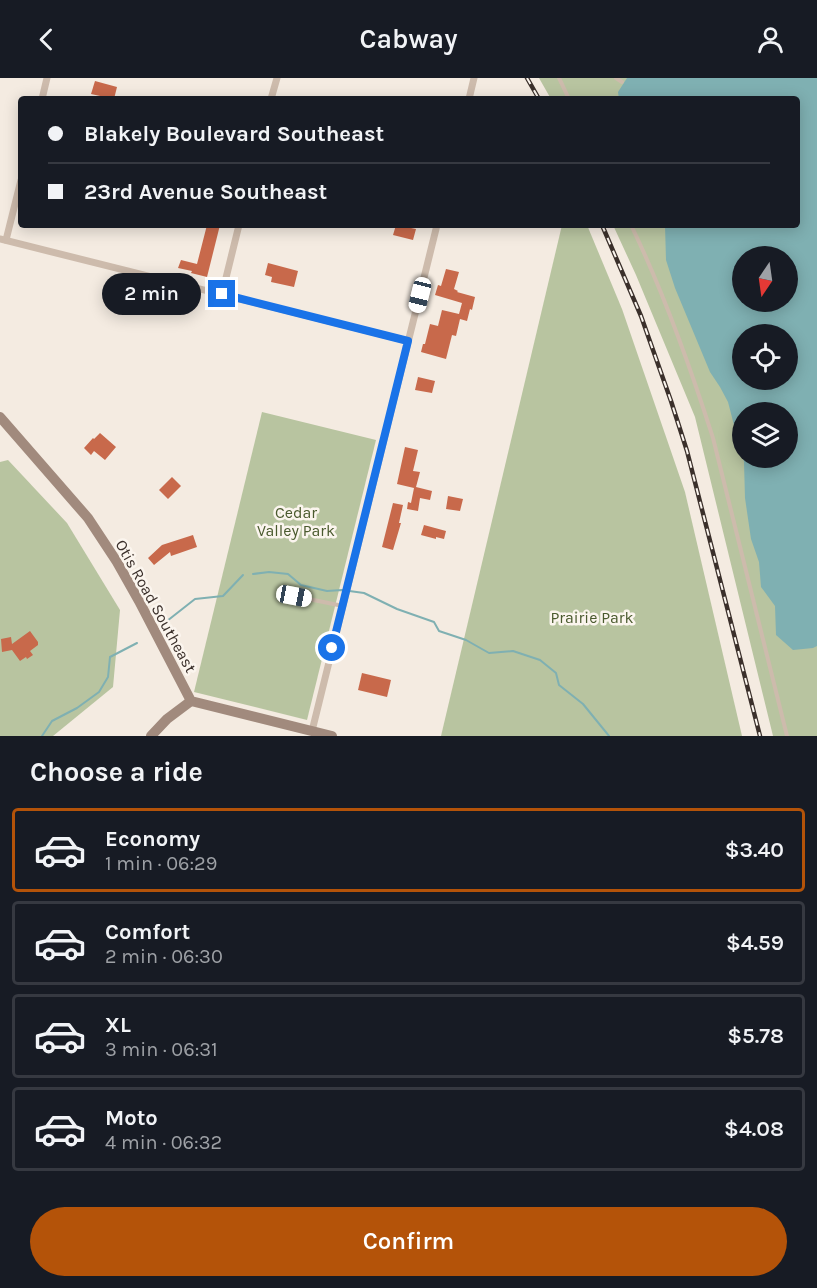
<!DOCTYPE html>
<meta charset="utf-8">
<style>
:root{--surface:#171b24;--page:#242831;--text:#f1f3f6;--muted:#9ea1a6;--line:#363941;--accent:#b45309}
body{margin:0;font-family:Karla,sans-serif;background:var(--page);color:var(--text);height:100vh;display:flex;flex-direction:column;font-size:22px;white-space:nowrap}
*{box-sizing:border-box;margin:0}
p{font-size:20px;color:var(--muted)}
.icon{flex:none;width:33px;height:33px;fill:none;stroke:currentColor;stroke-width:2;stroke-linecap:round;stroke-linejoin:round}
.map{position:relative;height:658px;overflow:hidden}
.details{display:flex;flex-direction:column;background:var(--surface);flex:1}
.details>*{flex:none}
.guide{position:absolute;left:18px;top:18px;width:782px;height:132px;border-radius:6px;box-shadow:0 3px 15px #0003;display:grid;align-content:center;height:132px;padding:0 30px;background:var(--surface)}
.needle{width:39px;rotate:193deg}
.controls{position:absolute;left:732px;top:168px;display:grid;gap:12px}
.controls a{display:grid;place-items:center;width:66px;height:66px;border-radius:50%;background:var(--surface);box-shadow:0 3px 15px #0003;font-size:30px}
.end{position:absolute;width:27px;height:27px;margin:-14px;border:8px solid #1a73e8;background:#fff;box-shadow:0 0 0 3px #fff}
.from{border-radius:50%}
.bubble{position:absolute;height:42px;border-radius:21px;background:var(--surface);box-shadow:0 3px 15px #0003;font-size:20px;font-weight:600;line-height:42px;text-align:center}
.car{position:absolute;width:18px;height:36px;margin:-18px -9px;border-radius:8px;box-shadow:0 0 4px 2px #0007;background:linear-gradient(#fff 24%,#345 0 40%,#fff 0 76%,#345 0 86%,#fff 0)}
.guide b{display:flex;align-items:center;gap:21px;height:57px;font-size:22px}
.guide b+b{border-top:2px solid var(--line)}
.guide i{width:15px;height:15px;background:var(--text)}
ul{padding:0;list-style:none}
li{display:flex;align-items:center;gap:18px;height:84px;margin:0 12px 9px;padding:0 18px;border:3px solid var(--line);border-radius:6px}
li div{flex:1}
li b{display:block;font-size:22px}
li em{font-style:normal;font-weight:600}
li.selected{border-color:var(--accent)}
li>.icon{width:54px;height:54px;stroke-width:1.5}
h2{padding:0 30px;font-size:27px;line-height:72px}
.action{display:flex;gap:12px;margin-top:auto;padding:12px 30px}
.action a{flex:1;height:69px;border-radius:36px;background:var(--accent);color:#fff;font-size:24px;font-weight:600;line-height:69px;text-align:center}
header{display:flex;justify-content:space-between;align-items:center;height:78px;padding:0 30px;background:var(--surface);font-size:27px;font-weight:600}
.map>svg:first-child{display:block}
</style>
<header><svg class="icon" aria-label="back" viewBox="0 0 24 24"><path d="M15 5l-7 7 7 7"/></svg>Cabway<svg class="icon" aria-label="person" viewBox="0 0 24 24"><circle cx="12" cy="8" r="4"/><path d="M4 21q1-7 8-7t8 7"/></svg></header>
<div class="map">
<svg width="817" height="658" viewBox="0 0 817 658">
<rect width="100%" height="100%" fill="#f4ebe1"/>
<!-- green -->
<g fill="#b8c4a0" fill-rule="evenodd">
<path d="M539,0H817V658H773L695,339L636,197L613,147H796V21H551ZM742,178H788V224H742ZM742,256H788V302H742ZM742,334H788V380H742Z"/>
<path d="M562,147H587L622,231L685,414L742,658H441Z"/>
<path d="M262,334L376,362L307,642L194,614Z"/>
<path d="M8,382L67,445L120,532L113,609L53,658H0V384Z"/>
</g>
<!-- water -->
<path fill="#7fb0b2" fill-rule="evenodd" d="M627,0H817V568L813,570L793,572L776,557L775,528L761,509L759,484L751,461L745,420L744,384L743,380H788V334H742V378L728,324L720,309L710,294L675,210L666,182L665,147H796V21H619L618,14ZM742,178H788V224H742ZM742,256H788V302H742Z"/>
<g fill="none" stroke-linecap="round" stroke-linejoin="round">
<!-- stream -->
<g stroke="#7fb0b2" stroke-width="2">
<path d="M253,496L269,494L288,496L301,507L327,513L342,512L364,515L397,531L434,544L439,553L466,562L489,575L513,573L540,582L556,595L559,607L583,626L609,658"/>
<path d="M167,543L195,521L223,518L243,497"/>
<path d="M42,658L52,643L77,630L99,614L108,599L110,579L137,565"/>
</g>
</g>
<!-- building -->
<g fill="#c8694b">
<path d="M95,3L117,9L114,21L91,16Z"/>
<path d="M207,147H220L207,199L191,195L192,193L178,190L181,182L197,186Z"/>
<path d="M396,147H412L411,150L416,151L413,162L393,157Z"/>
<path d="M268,185L298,193L294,209L271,204L272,199L265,197Z"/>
<path d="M446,191L459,194L454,211L458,213L457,214L475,219L472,232L470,231L467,243L460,241L456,258L452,257L446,281L421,274L423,266H425L430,246L438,248L442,232L459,236L462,225L435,217L438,207L441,208Z"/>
<path d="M418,299L435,303L432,315L415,312Z"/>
<path d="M100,355L116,369L105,382L94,373L91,377L84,370L93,360L94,361Z"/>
<path d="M405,369L418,372L413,393L420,394L416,409L432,413L430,422L420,420L418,433L407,431L408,424L411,425L414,410L397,406Z"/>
<path d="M172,399L181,408L168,421L159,412Z"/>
<path d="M448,418L463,421L460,433L446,431Z"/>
<path d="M393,425L403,427L399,445H401L393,472L382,469Z"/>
<path d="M424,447L446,453L444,461L436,459V461L421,457Z"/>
<path d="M193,457L197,469L171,478L170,474L154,487L148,480L162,467Z"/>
<path d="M30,553L38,564V567L30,573L33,577L27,581L26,579L20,583L12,572L2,574L1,561L11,559L12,566Z"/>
<path d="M362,595L391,602L387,619L358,612Z"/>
</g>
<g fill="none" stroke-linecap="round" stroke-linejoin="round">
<!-- lane -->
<g stroke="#cdbbac" stroke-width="4">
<path d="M559,0L569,21"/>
<path d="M616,0L622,4"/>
<path d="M631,147C664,215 690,288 713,360L787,658"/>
<path d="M294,518L343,528"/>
</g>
<!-- street -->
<g stroke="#cdbbac" stroke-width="7">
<path d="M42,21L47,0"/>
<path d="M271,21L277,0"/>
<path d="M469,21L474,0"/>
<path d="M0,161L408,263"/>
<path d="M6,162L21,102"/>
<path d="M222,216L239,147"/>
<path d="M312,653L437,147"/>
</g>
<!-- secondary -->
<g stroke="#a18a7d" stroke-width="10">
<path d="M0,339L88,440L117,484L139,523L191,623L332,658"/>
<path d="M151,658L167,641L191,623"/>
</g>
<defs>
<g id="rail">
<path d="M527,0L539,21"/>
<path d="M602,147L641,238L671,323L687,373L760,658"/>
</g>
</defs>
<!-- rail casing -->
<use href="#rail" stroke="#3b302b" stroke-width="4.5"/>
<!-- rail -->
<use href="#rail" stroke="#fbf5ee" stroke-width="2" stroke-dasharray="7" stroke-linecap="butt"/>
</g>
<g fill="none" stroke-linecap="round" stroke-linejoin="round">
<!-- route -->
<path stroke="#1a73e8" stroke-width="8" d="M222,216L408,263L332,570"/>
</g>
<g text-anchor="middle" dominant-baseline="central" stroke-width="5" stroke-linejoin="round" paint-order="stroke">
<!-- park labels -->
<g font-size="16" fill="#4a5a2e" stroke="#fbf5ee">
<text x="296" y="434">Cedar<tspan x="296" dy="18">Valley Park</tspan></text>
<text x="592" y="539">Prairie Park</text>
</g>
<!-- street labels -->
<g font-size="16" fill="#3b302b" stroke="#fbf5ee">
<text transform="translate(156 528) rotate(61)">Otis Road Southeast</text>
</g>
</g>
</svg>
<div class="controls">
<a><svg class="needle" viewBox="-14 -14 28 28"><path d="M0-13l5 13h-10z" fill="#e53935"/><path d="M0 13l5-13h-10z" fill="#9ea1a6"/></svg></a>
<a><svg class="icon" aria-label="locate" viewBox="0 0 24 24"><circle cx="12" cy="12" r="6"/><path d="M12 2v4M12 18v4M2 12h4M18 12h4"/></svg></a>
<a><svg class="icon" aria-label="layers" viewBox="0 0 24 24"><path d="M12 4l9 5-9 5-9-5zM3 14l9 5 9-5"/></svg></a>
</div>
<i class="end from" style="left:332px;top:570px"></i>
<i class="end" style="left:222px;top:216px"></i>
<div class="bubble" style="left:102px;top:195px;width:99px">2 min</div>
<i class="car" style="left:420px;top:217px;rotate:194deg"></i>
<i class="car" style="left:294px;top:518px;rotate:101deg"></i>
<div class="guide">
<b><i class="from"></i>Blakely Boulevard Southeast</b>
<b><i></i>23rd Avenue Southeast</b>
</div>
</div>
<section class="details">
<h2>Choose a ride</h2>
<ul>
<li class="selected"><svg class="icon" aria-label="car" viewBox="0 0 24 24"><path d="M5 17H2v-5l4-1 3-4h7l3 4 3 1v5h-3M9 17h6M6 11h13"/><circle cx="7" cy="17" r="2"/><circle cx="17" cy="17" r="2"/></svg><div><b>Economy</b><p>1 min · 06:29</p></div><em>$3.40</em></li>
<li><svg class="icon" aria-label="car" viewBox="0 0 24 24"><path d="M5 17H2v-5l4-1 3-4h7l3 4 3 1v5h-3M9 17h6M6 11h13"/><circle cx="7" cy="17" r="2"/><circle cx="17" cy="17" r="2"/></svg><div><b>Comfort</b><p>2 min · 06:30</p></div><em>$4.59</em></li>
<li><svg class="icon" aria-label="car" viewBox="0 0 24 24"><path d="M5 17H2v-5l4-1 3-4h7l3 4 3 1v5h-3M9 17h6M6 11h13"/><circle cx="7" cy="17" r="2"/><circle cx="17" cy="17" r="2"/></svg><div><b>XL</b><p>3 min · 06:31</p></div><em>$5.78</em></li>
<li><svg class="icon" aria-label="car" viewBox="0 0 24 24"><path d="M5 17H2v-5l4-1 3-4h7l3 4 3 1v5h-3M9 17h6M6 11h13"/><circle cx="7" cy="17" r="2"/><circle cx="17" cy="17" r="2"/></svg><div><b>Moto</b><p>4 min · 06:32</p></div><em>$4.08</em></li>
</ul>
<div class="action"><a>Confirm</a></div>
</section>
